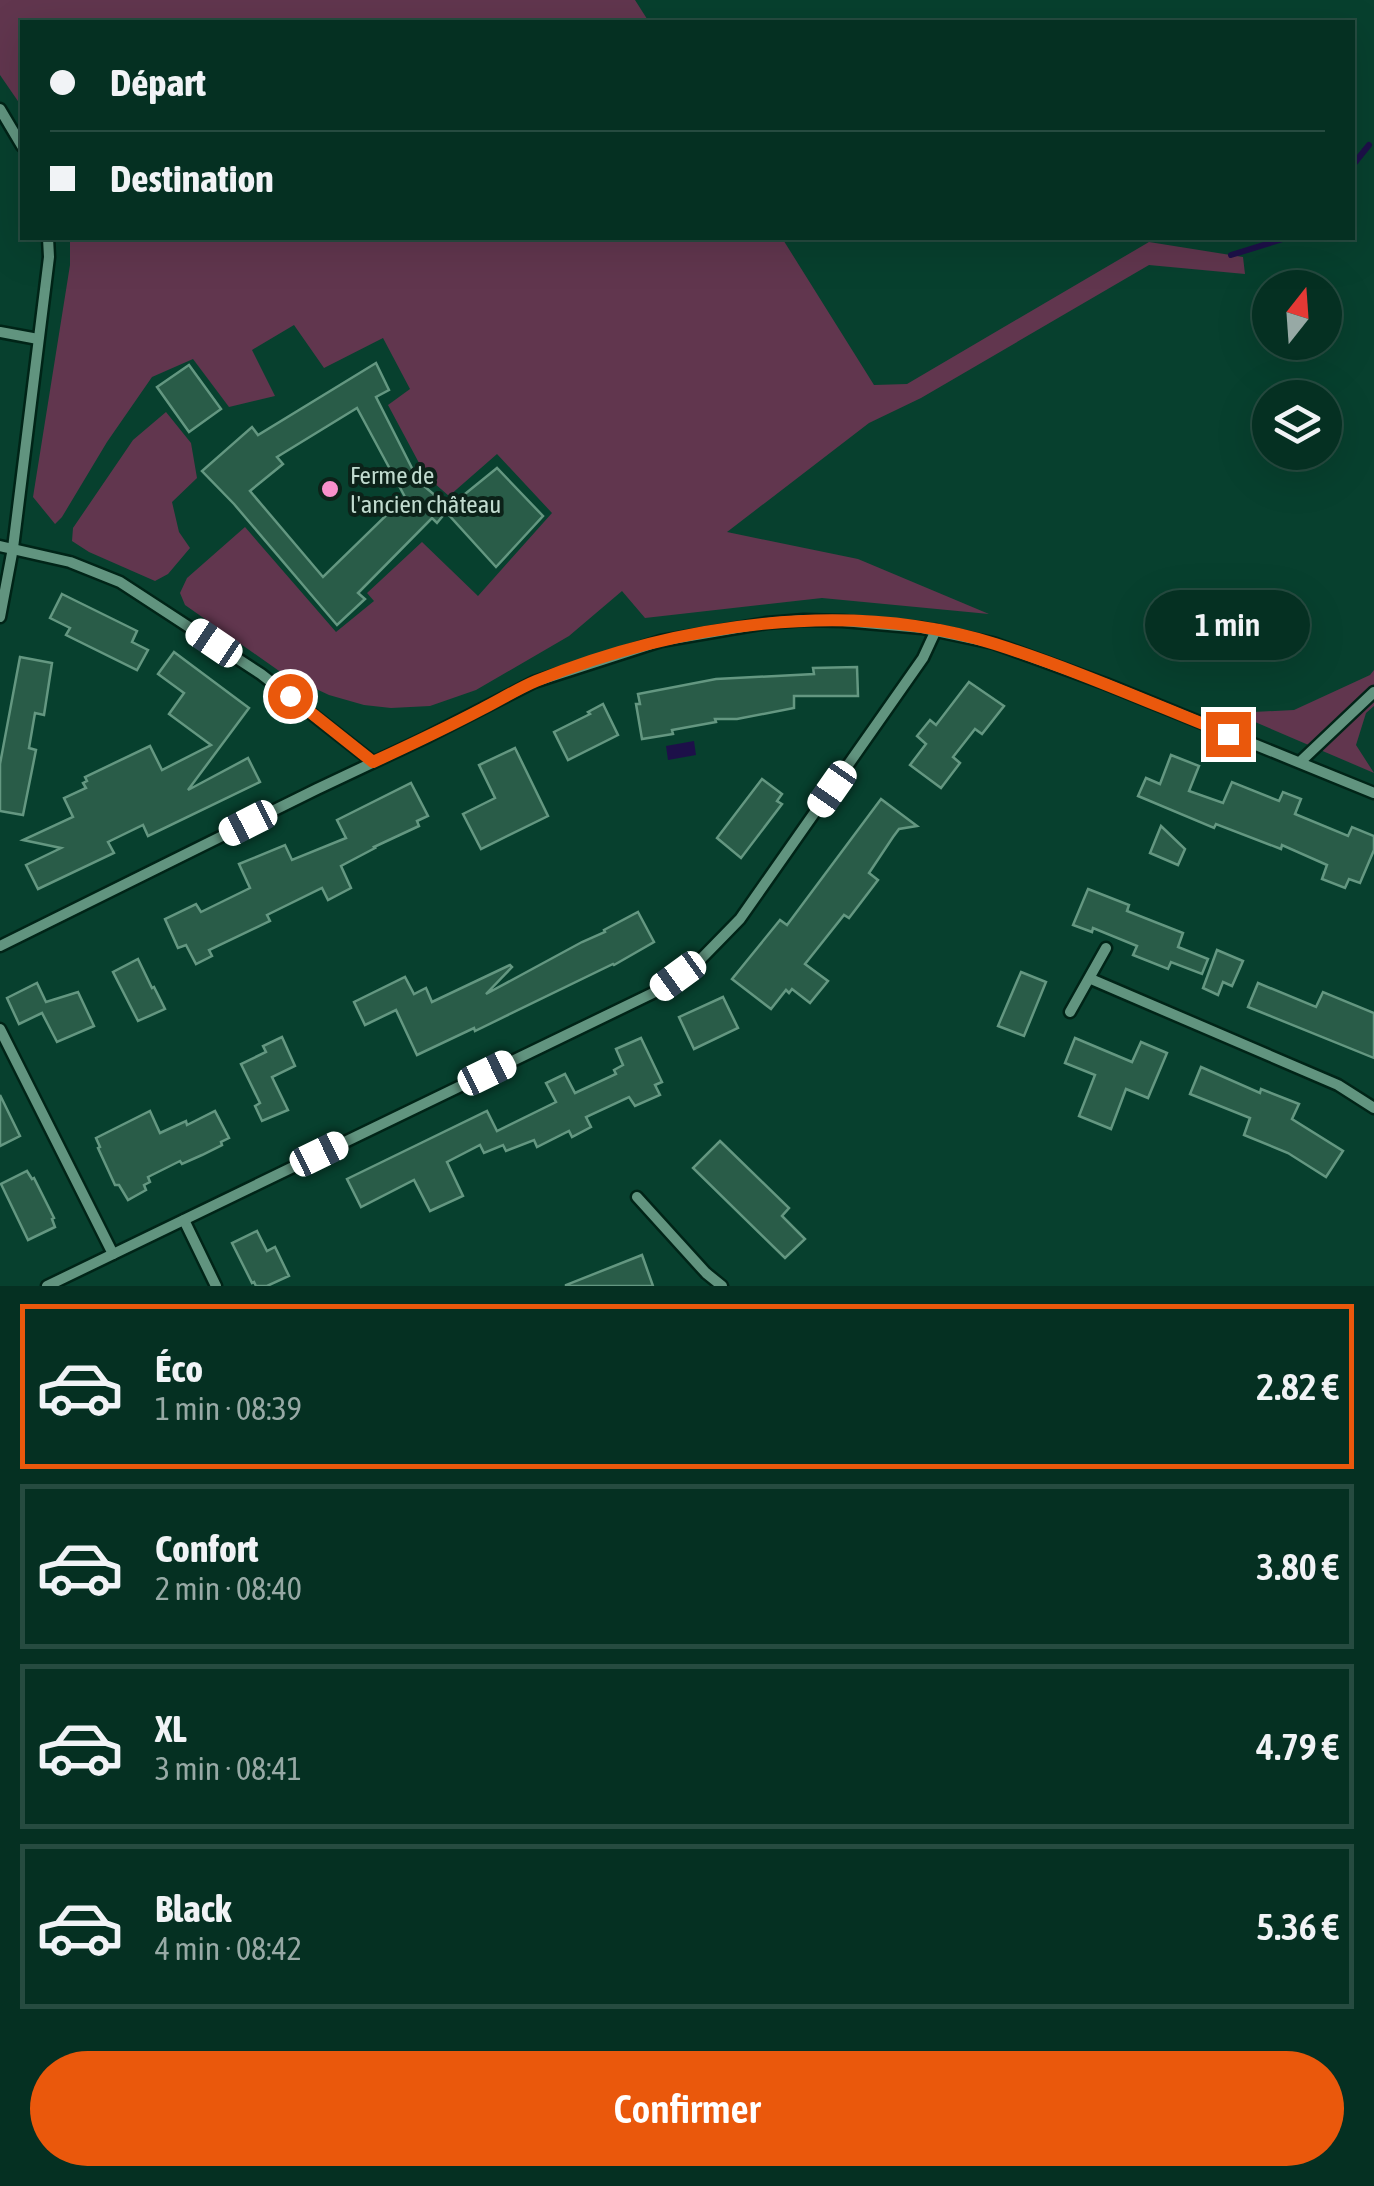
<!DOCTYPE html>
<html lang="fr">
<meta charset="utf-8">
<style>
:root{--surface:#053022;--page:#133c2f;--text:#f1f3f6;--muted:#97a9a5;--line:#264b40;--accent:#ea580c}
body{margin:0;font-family:"Asap Condensed",sans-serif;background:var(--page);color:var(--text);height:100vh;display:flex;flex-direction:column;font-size:38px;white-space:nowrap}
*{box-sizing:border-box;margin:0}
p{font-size:32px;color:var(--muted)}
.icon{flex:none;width:55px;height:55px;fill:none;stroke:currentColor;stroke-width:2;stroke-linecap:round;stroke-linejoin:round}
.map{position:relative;height:1286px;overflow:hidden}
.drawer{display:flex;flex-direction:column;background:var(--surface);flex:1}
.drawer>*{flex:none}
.guide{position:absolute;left:20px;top:20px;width:1335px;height:220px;border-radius:0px;box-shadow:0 10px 40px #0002,0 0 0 2px var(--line);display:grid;align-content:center;height:220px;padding:0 30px;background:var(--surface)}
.needle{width:65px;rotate:17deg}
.tools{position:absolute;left:1252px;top:270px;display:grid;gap:20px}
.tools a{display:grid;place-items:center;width:90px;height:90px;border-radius:50%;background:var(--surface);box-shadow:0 10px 40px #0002,0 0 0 2px var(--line);font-size:50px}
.end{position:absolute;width:45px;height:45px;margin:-22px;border:12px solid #ea580c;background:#fff;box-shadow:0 0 0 5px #fff}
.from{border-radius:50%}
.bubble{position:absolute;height:70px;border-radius:35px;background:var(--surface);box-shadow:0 10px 40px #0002,0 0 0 2px var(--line);font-size:32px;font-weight:600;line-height:70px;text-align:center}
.car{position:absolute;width:30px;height:60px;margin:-30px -15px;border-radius:12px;box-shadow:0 0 8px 2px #0007;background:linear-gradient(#fff 24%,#345 0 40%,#fff 0 76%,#345 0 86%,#fff 0)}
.guide b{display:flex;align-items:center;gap:35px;height:95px;font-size:38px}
.guide b+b{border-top:2px solid var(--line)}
.guide i{width:25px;height:25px;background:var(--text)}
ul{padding:18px 0 0;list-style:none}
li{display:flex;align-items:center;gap:30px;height:165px;margin:0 20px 15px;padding:0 10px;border:5px solid var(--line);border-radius:0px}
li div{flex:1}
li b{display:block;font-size:38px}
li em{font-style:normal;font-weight:600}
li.on{border-color:var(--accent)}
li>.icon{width:90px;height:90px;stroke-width:1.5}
.button{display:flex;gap:20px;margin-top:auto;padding:20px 30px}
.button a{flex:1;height:115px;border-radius:60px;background:var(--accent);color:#fff;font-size:40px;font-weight:600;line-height:115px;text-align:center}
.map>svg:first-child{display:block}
</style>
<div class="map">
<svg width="1374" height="1286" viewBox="0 0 1374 1286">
<rect width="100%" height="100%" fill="#07402e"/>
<!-- green -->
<g fill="#61364e">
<path d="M0,0H635L649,22H22V107L0,75Z"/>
<path d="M70,238H782L874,385L907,384L1149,242L1243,257L1245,274L1149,265L921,398L869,423L727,532L858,559L989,614L822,598L645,618L622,591L569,636L476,690L430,706L391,708L364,705L329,695L282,673L185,605L180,593L187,578L245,527L336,632L374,601L367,593L422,542L478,596L552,513L497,454L449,496L426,476L388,405L410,389L383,338L324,368L294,325L252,350L275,396L229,407L193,359L152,377L107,442L62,517L55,524L33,497L70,265Z"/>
<path d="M166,412L191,443L197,478L172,502L179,532L190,548L168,574L155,581L89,552L72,541L73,528L133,440Z"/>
<path d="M1374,670V706L1366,713L1356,745L1374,773L1234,713L1294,710L1370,675Z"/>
</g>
<!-- water -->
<path fill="#1d1049" d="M694,741L696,755L668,760L666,746Z"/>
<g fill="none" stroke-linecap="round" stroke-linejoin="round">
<!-- stream -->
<g stroke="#1d1049" stroke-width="6">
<path d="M1352,166L1369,145"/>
<path d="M1231,255L1286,238"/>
</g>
</g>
<!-- building -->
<g fill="#295c48" stroke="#649781" stroke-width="2.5" fill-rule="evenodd">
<path d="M376,363L389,390L376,397L419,482L449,507L497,468L543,516L496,567L446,512L437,523L432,518L358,593L365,599L337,625L234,504L202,471L252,427L258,435ZM357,408L405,497L323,577L250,491L283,464L277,457Z"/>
<path d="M189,365L221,409L189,432L157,387Z"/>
<path d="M62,594L137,631L132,642L148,650L137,670L66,635L70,628L50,618Z"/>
<path d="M174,652L249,708L188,790L248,758L260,782L148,836L143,825L108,842L114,853L38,889L26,865L61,848L23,840L73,817L64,798L86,788L83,783L87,781L85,777L150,746L162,770L211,745L169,714L184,693L158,674Z"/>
<path d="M20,657L52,663L44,715L35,713L29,748L36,750L23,815L0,811V764Z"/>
<path d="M857,667L858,696H794V708L737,719H715L716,722L672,730L673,734L642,739L636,704H640L638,694L716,679L814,674L813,668Z"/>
<path d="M969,682L1004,706L982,734L975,729L953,757L960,763L941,788L910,765L926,744L917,736L930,720L936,725Z"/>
<path d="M603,704L618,735L568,760L554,732L590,714L588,712Z"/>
<path d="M515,748L548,816L481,849L463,814L495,798L479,765Z"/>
<path d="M1171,755L1199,766L1189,791L1223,803L1232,782L1279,801L1283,792L1301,799L1295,814L1348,836L1352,827L1374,836V850L1360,883L1349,879L1345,888L1322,879L1327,865L1282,845L1281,849L1216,824L1214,828L1138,796L1146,778L1160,784Z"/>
<path d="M762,779L782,794L777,801L782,804L741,858L717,838Z"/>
<path d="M411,783L428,816L417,821L419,826L374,847L375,848L341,866L351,888L328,900L322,888L267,915L270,921L209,950L212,956L196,964L186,945L178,948L165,919L196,904L201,912L250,888L239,864L285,845L292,860L346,838L337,820Z"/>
<path d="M881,799L917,826L899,829L893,837L869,873L878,880L849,918L844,915L805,964L828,981L810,1003L792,989L789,993L786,990L771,1009L732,979L780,920L787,925Z"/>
<path d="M1161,826L1185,849L1178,865L1150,853Z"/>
<path d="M1088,889L1129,905L1127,911L1183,933L1178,947L1208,959L1202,974L1171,962L1168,969L1133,955L1137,946L1093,928L1092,932L1073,925Z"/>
<path d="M638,912L654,942L614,965L613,964L475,1031L474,1028L417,1055L396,1010L365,1025L354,1002L405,977L414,994L426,988L432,1002L510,965L512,967L486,994L582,942L605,932L604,930Z"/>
<path d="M1217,950L1243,961L1232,986L1223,982L1218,995L1203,988Z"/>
<path d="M138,959L152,988L154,987L165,1009L138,1021L113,972Z"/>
<path d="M1021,972L1046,982L1024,1036L998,1026Z"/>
<path d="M37,983L46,1002L78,992L94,1026L57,1042L42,1013L19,1024L7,998Z"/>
<path d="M1258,983L1316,1007L1323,992L1374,1013V1058L1248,1007Z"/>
<path d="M723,997L738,1028L694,1049L679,1017Z"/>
<path d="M282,1037L295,1066L272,1077L288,1110L262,1121L255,1106L260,1103L241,1064L266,1052L263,1046Z"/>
<path d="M641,1038L662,1082L655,1085L660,1095L635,1106L629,1097L586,1117L591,1127L572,1137L569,1131L537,1147L534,1140L506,1151L503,1145L484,1153L480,1145L447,1162L463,1196L430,1211L414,1180L361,1207L347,1179L487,1111L497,1131L556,1102L546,1083L565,1074L575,1093L616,1074L614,1070L623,1065L616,1049Z"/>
<path d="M1075,1038L1132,1062L1141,1042L1167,1053L1148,1098L1126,1089L1111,1129L1079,1116L1095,1075L1065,1063Z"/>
<path d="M1201,1067L1260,1093L1261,1089L1299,1104L1292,1119L1343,1151L1326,1177L1288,1153L1244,1135L1250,1118L1190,1094Z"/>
<path d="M0,1095L20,1136L0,1146Z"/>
<path d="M150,1111L160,1133L186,1121L187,1125L215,1111L229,1138L221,1142L222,1145L202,1155L182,1164L180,1161L148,1177L150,1182L144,1185L146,1190L128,1200L119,1185H115L98,1148L100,1147L96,1138Z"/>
<path d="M720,1141L789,1208L782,1216L805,1239L785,1258L693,1168Z"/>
<path d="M27,1171L32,1179L34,1178L54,1218L52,1219L55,1227L28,1240L1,1184Z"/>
<path d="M257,1231L267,1251L275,1247L289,1276L267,1286H256L254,1282L252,1283L232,1243Z"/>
<path d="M642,1255L653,1286H566V1285Z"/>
</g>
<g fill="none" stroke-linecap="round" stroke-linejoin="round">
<defs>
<g id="street">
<path d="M0,109L22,146"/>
<path d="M0,332L38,339"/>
<path d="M0,546L70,562L120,582L261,674L373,762"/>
<path d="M0,617L13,548L49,257L48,238"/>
<path d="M1300,762L1374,692"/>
<path d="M0,946L317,789L425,738L534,682L661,641L767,623L804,620L843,621L922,628L993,643L1106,684L1374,793"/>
<path d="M1091,979L1338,1085L1374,1108"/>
<path d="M1070,1012L1106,948"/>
<path d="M0,1029L113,1254"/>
<path d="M637,1197L706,1273L722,1286"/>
<path d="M184,1220L216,1286"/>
<path d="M47,1286L655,992L700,960L740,919L923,658L936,630"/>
</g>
</defs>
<!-- street casing -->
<use href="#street" stroke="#002417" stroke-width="15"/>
<!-- street -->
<use href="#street" stroke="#61947f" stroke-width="10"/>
</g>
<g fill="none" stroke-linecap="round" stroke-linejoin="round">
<!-- route -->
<path stroke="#ea580c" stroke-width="12" d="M290,696L373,762C410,745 446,728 482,709C500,700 517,689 536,681C676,624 848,598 995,644C1074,669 1150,703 1228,734"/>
</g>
<!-- markers -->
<circle fill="#f890cb" stroke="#0c2219" stroke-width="4" cx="330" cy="489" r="10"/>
<g text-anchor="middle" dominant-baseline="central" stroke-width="8" stroke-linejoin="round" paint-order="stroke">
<!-- poi labels -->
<g font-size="25" fill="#c1dbcf" stroke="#0c2219" text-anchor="start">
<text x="350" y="475">Ferme de<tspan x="350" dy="29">l'ancien château</tspan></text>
</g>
</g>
</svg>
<div class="tools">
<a><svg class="needle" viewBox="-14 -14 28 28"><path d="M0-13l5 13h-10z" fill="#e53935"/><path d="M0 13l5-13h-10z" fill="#97a9a5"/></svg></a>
<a><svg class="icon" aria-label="layers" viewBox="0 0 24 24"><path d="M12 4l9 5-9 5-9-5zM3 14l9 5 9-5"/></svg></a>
</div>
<i class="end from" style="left:290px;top:696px"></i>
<i class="end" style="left:1228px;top:734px"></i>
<div class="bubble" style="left:1145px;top:590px;width:165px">1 min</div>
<i class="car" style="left:214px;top:643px;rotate:304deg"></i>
<i class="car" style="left:832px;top:789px;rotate:215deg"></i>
<i class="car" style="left:248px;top:823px;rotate:243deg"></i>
<i class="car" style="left:678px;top:976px;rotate:234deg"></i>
<i class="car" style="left:487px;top:1073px;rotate:64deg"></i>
<i class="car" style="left:319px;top:1154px;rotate:64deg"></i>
<div class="guide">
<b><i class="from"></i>Départ</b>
<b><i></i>Destination</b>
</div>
</div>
<section class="drawer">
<ul>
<li class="on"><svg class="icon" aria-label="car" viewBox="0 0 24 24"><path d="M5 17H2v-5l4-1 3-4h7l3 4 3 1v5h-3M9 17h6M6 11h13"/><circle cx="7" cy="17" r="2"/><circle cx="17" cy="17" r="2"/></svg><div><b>Éco</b><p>1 min · 08:39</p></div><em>2.82 €</em></li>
<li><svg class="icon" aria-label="car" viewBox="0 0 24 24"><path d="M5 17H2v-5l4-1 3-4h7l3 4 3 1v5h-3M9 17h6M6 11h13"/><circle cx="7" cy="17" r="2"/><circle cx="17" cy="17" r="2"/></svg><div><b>Confort</b><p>2 min · 08:40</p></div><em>3.80 €</em></li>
<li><svg class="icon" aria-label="car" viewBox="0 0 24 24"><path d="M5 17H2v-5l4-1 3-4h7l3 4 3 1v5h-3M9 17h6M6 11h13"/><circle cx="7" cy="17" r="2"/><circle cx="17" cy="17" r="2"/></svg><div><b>XL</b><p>3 min · 08:41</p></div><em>4.79 €</em></li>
<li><svg class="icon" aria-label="car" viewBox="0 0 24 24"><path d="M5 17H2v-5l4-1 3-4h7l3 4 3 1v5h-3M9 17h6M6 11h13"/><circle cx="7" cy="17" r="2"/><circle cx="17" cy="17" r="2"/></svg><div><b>Black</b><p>4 min · 08:42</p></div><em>5.36 €</em></li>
</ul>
<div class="button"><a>Confirmer</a></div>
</section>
